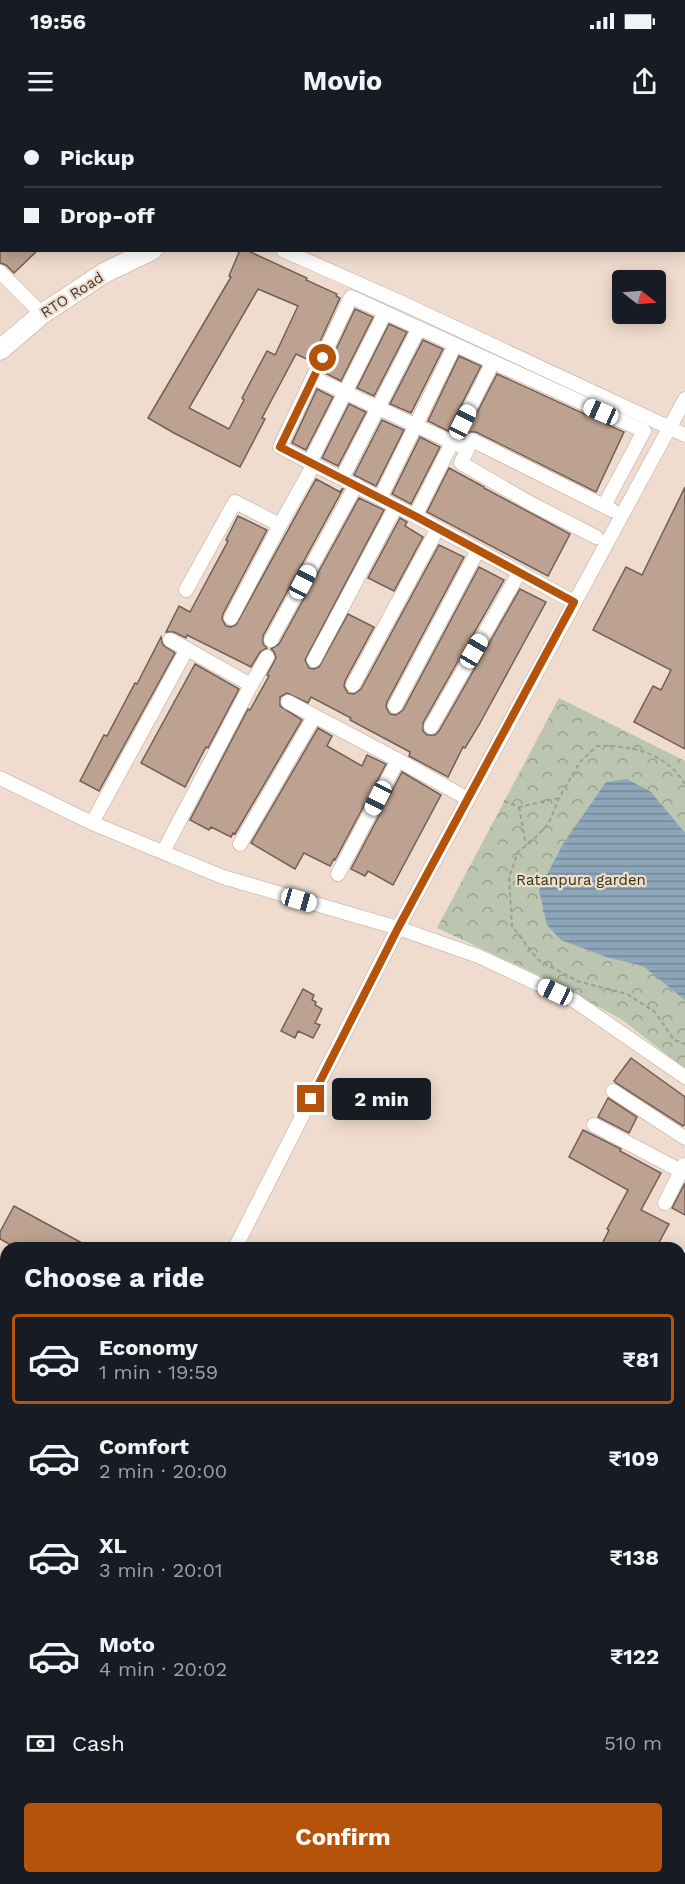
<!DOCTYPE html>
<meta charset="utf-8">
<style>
:root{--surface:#171b24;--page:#20242c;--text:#f1f3f6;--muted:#9ea1a6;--line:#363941;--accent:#b45309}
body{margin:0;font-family:"Work Sans",sans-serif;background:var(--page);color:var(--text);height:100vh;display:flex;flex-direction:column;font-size:22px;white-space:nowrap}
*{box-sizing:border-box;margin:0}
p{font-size:20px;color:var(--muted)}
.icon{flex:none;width:33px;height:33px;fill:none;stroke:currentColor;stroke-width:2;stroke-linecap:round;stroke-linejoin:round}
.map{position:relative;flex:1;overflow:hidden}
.details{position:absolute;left:0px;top:1122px;width:686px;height:642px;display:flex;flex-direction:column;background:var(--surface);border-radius:18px 18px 0 0;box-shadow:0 3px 15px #0003}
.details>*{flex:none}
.hud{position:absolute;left:0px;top:0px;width:686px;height:132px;box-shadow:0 3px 15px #0003;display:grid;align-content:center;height:132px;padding:0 24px;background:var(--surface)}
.needle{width:39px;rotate:107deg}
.controls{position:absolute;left:612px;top:150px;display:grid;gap:12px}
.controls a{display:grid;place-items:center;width:54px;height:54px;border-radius:6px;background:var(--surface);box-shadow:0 3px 15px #0003;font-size:30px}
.end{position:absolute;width:27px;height:27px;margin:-14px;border:8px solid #b45309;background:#fff;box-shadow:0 0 0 3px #fff}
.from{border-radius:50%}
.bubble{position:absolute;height:42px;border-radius:6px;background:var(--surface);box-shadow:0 3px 15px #0003;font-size:20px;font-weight:700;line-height:42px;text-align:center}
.car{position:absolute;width:18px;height:36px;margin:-18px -9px;border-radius:8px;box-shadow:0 0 4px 2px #0007;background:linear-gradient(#fff 24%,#345 0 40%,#fff 0 76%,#345 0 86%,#fff 0)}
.hud b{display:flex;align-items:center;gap:21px;height:57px;font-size:22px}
.hud b+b{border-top:2px solid var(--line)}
.hud i{width:15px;height:15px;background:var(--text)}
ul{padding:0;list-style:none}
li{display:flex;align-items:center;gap:18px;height:90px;margin:0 12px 9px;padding:0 12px;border:3px solid transparent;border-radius:6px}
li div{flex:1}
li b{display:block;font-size:22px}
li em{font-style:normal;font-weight:700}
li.selected{border-color:var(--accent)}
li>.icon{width:54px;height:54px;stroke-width:1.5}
h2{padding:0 24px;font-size:27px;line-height:72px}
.pay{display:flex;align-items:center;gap:15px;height:66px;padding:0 24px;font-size:22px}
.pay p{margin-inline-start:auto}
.primary-button{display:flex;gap:12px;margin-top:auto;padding:12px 24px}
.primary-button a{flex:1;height:69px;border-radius:6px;background:var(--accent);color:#fff;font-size:24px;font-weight:700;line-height:69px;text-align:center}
.status{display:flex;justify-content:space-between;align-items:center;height:42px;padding:0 30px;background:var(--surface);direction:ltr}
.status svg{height:16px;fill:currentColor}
header{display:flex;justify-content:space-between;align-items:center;height:78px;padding:0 24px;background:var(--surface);font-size:27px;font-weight:700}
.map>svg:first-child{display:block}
</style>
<div class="status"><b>19:56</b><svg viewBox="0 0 49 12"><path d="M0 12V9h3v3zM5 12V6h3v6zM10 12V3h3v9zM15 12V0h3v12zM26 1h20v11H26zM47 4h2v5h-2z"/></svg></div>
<header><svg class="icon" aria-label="menu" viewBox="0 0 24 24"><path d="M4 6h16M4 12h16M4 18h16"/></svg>Movio<svg class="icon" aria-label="share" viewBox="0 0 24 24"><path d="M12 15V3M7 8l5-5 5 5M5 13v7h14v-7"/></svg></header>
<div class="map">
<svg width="685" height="1764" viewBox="0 0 685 1764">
<defs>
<pattern id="park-crowns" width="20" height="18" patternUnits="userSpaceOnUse" patternTransform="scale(1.5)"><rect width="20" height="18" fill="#bbc5af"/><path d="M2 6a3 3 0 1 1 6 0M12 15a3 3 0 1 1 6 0" fill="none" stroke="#99a18f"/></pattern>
<pattern id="water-rules" width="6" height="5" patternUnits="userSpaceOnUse" patternTransform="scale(1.5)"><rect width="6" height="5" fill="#8ca6ba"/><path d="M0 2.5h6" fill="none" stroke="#748898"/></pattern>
</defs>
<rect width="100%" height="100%" fill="#efdcce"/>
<!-- park -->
<path fill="url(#park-crowns)" d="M559,578L685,641V949L621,899L553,862L437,808Z"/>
<!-- water -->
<path fill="url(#water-rules)" d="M627,659L651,672L685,713V880L643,846L606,837L561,820L547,805L539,770L563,724L606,662Z"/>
<!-- building -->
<g fill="#bea291" stroke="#715f55" stroke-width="1.5" fill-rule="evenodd">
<path d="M0,130H38L14,153L6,145L0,143Z"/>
<path d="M240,130H246L307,158L306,160L337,174L336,176L340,178L311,241L296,234L262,298L265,299L240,347L174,313L148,298L231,157L229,156ZM258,169L298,186L275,235L267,231L242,278L244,280L229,309L189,288Z"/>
<path d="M355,189L373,197L341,261L325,253Z"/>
<path d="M389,204L407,212L374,276L357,268Z"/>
<path d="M423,220L443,229L411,293L390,284Z"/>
<path d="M459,236L481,246L448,311L428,301Z"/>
<path d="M497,254L624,312L596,372L476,312H467Z"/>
<path d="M317,269L333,277L306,330L292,323Z"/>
<path d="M349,284L366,292L338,346L322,338Z"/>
<path d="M382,300L404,310L376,366L354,355Z"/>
<path d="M420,317L440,327L411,384L392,374Z"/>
<path d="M449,348L484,367V368L570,414L548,456L427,392Z"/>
<path d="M316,359L340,372L342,369H343L263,516V524L267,528L260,532L251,547L187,515L186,518L174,512H166L179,486L190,492L228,421L226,420L238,396L267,410L223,494L222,499L226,506L231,507L236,505Z"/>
<path d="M685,367V629L634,602L653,566L661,570L671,550L593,510L626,447L642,455Z"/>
<path d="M359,378L384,390L305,540L309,548L314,549L319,547L348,494L374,507L345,561L344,566L348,573L354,574L361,569L439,425L464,437L387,582L386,587L390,594L396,595L403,590L479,447L504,460L423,603V611L427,615H435L439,611L520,469L546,482L479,605L465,628L463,627L448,657L409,636L410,632L350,600L351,598L311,577L308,583L287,573L280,577V586L302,600L235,714L233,713L231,717L211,707L209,710L190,700L248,589L250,590L269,556L267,555L276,538L274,532L271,529L279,524Z"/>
<path d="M400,398L407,402L405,406L423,417L394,471L368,458Z"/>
<path d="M161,517L163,525L175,533L99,671L80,661L104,615L107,616L135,563L137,564Z"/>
<path d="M195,544L239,569L208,628L206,627L185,667L141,643Z"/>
<path d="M318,608L332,616L327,626L362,646L367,635L386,644L335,740L334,739L330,746L304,733L295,749L251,723Z"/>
<path d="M402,652L441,675L393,765L368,751L365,756L351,749Z"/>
<path d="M303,869L314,875L312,880L316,882L315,885L322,889L315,903L320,905L313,918L298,911L295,918L281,911Z"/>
<path d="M631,938L685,977V1004L683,1006L616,963L614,961Z"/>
<path d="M608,978L637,997L629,1013L598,997Z"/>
<path d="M583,1010L621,1029L620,1031L661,1053L641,1090L669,1104L656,1128H600L609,1110L607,1109L628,1070L569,1037Z"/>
<path d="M685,1063V1095L672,1088Z"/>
<path d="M14,1086L91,1128H16L0,1119V1112Z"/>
</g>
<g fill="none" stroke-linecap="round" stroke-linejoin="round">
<defs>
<g id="lane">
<path d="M492,1758L504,1764"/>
<path d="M628,1758L640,1764"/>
<path d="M604,1764L607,1758"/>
</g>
<g id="street">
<path d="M152,0L155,2"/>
<path d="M283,130L400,182L685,315"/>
<path d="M0,152L42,194"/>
<path d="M314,258L460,326"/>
<path d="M310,342L385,193"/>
<path d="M342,358L419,208"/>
<path d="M380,378L455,225"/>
<path d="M415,396L493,242"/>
<path d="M596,417L530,383L461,343L472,320L612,390"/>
<path d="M186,470L235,382L280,405L314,344"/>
<path d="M574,482L415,396L280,327L351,177L644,311L604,386"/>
<path d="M231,498L280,405"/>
<path d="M271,520L356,365"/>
<path d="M187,529L251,565L267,537"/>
<path d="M314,540L396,386"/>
<path d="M353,565L438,408"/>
<path d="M288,582L398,640L338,754"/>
<path d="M395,586L478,430"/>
<path d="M431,607L519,453"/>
<path d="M398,640L468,679"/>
<path d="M0,658L92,703L223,757L398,808L478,836L575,881L685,957"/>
<path d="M92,703L187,529L170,520"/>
<path d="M240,724L314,597"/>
<path d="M163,732L251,565"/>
<path d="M613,971L685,1018"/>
<path d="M594,1005L681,1051"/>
<path d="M665,1083L684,1045"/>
<path d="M235,1128L398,808L685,279"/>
<path d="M0,1518L6,1521"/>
<path d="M0,1597L6,1584"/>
<path d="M311,1758L320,1764"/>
</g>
<g id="secondary">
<path d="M409,2L412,0"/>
<path d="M463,2L466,0"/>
<path d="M0,230L42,194L104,153L152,130"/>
<path d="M680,1149L685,1139"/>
<path d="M680,1194L685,1183"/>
<path d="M348,1764L351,1758"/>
<path d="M373,1764L376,1758"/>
</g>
</defs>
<!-- lane casing -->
<use href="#lane" stroke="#bba99c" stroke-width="8"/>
<!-- street casing -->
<use href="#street" stroke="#bba99c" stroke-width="15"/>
<!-- secondary casing -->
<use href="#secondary" stroke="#bba99c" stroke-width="21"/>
<!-- path -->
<g stroke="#a99a90" stroke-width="2" stroke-dasharray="4.5 3" stroke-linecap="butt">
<path d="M685,664C681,659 678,653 673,649C653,630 624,625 597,626L580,642L559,678L549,703L532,721L518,732L509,757L512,806L537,839L577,861L627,874L655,892L674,920L685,924"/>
<path d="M504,681L519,687L559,678"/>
<path d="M519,687L526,725"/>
</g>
<!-- lane -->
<use href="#lane" stroke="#fff" stroke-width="7"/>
<!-- street -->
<use href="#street" stroke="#fff" stroke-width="14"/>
<!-- secondary -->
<use href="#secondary" stroke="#fff" stroke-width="20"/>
</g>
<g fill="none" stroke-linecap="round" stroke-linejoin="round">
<!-- route -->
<path stroke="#b45309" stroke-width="8" d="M311,979L398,808L574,482L415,396L280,327L323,238"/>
</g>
<g text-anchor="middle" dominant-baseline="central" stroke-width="4.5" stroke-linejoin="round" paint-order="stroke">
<!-- street labels -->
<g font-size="15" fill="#403933" stroke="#efdcce">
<text transform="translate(72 175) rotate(-33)">RTO Road</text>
</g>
<!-- park labels -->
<g font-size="15" fill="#2a3a0c" stroke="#efdcce">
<text x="581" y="760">Ratanpura garden</text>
</g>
</g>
</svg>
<div class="controls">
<a><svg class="needle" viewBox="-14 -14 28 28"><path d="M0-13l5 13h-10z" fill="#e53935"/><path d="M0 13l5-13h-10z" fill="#9ea1a6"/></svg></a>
</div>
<i class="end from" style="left:323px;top:238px"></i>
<i class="end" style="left:311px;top:979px"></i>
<div class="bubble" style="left:332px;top:958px;width:99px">2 min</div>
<i class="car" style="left:601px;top:292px;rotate:294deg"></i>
<i class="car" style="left:463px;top:302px;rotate:27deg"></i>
<i class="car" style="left:303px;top:462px;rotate:28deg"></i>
<i class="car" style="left:474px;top:531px;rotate:30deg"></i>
<i class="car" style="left:378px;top:678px;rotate:207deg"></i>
<i class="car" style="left:299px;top:780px;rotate:106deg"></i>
<i class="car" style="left:555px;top:872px;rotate:295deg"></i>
<div class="hud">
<b><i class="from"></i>Pickup</b>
<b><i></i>Drop-off</b>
</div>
<section class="details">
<h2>Choose a ride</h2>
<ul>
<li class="selected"><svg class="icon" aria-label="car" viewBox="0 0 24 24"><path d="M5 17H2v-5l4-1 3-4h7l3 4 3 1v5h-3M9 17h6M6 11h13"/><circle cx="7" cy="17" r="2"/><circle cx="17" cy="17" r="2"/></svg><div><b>Economy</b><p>1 min · 19:59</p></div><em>₹81</em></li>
<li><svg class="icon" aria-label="car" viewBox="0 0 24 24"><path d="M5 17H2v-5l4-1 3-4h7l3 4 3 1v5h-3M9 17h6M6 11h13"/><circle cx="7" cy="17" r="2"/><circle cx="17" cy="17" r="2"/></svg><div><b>Comfort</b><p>2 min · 20:00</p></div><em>₹109</em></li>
<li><svg class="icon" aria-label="car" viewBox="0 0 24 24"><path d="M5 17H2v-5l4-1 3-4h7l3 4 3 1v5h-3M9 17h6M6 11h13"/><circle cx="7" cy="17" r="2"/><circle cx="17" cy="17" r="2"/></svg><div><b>XL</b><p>3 min · 20:01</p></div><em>₹138</em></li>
<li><svg class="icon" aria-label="car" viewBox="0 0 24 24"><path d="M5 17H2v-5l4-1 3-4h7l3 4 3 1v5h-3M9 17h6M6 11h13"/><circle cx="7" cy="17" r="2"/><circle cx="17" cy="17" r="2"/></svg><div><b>Moto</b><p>4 min · 20:02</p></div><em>₹122</em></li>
</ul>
<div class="pay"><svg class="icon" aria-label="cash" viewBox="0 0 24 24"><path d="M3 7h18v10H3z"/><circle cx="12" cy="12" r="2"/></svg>Cash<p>510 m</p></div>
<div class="primary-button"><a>Confirm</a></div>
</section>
</div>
